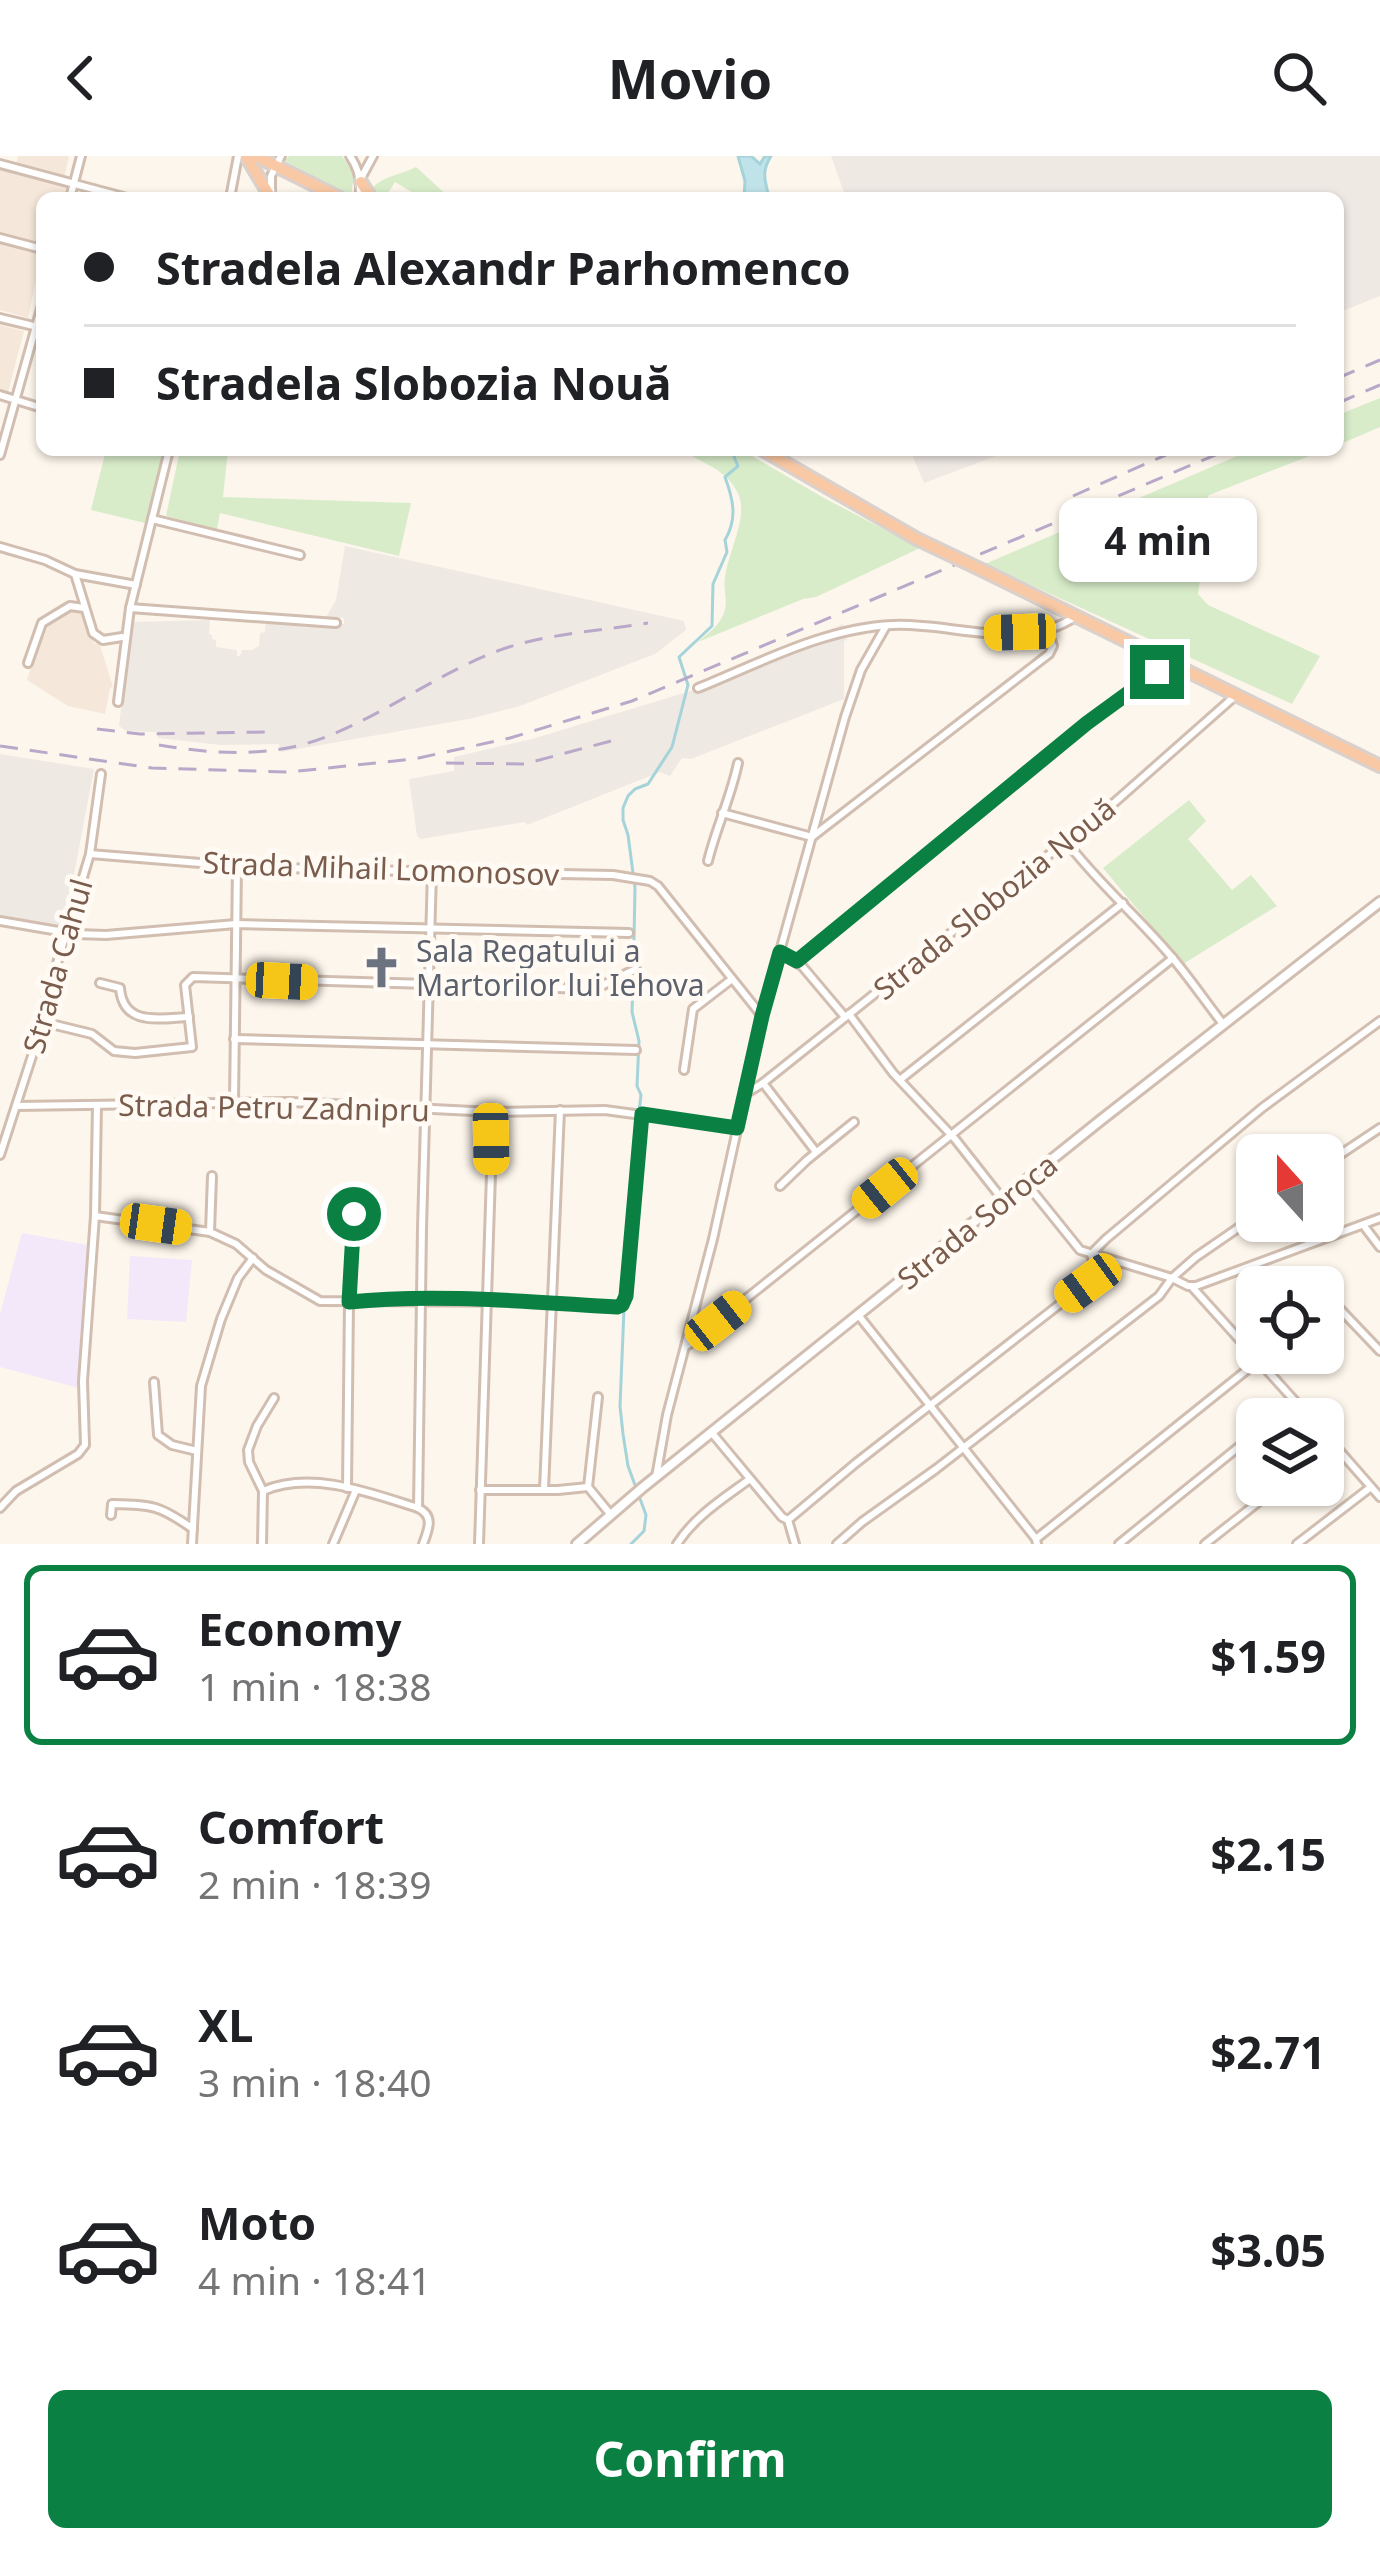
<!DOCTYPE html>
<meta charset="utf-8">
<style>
:root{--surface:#fff;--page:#f6f6f6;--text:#202124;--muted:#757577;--line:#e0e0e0;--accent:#0b8043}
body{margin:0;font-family:"Noto Sans",sans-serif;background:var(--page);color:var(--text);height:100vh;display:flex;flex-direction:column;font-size:45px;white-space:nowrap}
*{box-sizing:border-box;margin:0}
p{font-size:39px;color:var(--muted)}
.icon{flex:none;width:66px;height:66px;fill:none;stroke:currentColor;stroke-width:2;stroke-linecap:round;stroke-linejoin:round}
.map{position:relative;height:1388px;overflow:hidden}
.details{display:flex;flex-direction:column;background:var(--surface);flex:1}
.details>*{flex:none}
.banner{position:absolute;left:36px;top:36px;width:1308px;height:264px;border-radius:18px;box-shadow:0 3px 9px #0004;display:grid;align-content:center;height:264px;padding:0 48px;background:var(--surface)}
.needle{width:78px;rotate:339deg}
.tools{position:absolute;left:1236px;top:978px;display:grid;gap:24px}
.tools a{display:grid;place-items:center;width:108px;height:108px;border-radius:18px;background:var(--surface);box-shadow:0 3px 9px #0004;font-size:60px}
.end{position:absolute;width:54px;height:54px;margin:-27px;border:15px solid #0b8043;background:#fff;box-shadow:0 0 0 6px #fff}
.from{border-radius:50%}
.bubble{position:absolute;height:84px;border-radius:18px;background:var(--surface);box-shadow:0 3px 9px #0004;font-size:39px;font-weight:700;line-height:84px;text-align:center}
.car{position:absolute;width:36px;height:72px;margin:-36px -18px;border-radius:15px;box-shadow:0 0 9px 3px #0007;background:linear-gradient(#f5c518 24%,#345 0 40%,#f5c518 0 76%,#345 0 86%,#f5c518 0)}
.banner b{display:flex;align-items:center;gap:42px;height:114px;font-size:45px}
.banner b+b{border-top:3px solid var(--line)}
.banner i{width:30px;height:30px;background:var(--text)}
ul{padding:21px 0 0;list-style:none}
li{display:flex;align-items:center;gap:36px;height:180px;margin:0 24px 18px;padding:0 24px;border:6px solid transparent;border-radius:18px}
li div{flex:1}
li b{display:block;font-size:45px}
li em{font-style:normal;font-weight:700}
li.active{border-color:var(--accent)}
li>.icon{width:108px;height:108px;stroke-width:1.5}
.button{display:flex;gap:24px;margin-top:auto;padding:24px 48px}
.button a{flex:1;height:138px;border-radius:18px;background:var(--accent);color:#fff;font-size:48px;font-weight:700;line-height:138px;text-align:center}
header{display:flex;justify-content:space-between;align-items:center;height:156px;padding:0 48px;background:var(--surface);font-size:54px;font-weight:700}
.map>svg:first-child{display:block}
</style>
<header><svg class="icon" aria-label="back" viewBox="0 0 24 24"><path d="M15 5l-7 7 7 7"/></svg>Movio<svg class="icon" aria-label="search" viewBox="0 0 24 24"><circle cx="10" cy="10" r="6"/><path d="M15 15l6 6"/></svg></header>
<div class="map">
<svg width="1380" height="1388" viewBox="0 0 1380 1388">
<rect width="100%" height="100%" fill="#fdf6ec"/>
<!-- residential -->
<g fill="#f5e8da">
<path d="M18,0H69L64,22L16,8Z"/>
<path d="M0,14L69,32L66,42H42V89L0,78Z"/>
<path d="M0,87L42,97L28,162L0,154Z"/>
<path d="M0,169L24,175L8,236L0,234Z"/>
<path d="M76,451L80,453L94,488L99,486L113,531L110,532L105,558L68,550L27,524L43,469Z"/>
</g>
<!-- industrial -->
<g fill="#efe9e4">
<path d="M831,0H1380V140L1338,157V42H846Z"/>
<path d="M910,294H1012L924,327Z"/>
<path d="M345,390L684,465L686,474L655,498L520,550L474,562L281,596L279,588L221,589L158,582V576L126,575L119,570L131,466L210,464L209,478L212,479V483L216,484V491L237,494V500H240L242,494H252L259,490L260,477L265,476L266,464L344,468V462L326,461L336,444Z"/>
<path d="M843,468L847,484L844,485V543L691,603L682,602L670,620L660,616L527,669L525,666L420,683L417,680L409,623L454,615V601L532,583L697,533V530Z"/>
<path d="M0,598L94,613L64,771L0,763Z"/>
</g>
<!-- education -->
<g fill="#f3e8fa">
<path d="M22,1077L88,1089L79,1232L0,1211V1158Z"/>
<path d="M130,1100L192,1104L186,1166L127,1163Z"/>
</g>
<!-- green -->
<g fill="#d8ecc9">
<path d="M289,0H342L354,17L351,42L285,5Z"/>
<path d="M416,11L450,42H411L413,37L395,26L388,37L393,42H377L373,31C384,20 403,18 416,11Z"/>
<path d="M1380,242V271L1338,289V259Z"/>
<path d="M106,294H164L145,367L91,354Z"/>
<path d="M180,294H228L223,341L411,347L399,400L220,357L217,373L166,360Z"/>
<path d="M682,294H742L824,342L920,392L816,441L803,443L698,486C707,478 719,470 723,459C729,447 723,434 725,422C727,399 748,362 739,340C730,315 702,307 682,294Z"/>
<path d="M1251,294H1325L1209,339L1202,352L1205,389L1198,438L1208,449L1320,500L1292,548L985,408Z"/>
<path d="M1189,644L1206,665L1188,683L1232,734L1251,719L1277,750L1183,808L1103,712Z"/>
</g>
<!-- water -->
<path fill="#bfe3e8" stroke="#a5d3da" stroke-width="3" d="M738,0H751L760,8L765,0H771C761,16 765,24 769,42H744L745,25Z"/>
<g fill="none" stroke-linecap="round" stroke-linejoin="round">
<!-- stream -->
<g stroke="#a5d3da" stroke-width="3">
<path d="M623,1139L631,1023L641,939L637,930L639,885L632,856L633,824L630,801L634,783L635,732L628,679L623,664V652L628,640L635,633L648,628L672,591L688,529L679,501L712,470L713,428L727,396L725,384C738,362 733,343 725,321L738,310L734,301L739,294"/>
<path d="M624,1153L620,1250L623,1278L628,1310L646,1359L644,1375L631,1388"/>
</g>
<defs>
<g id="minor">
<path d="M350,0C359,13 362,26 359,42"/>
<path d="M0,8L127,42"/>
<path d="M360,24L373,0"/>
<path d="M271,36V20L281,0"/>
<path d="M70,42L81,0"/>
<path d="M230,42L238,0"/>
<path d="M0,82L42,93"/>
<path d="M0,162L42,172"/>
<path d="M0,239L42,252"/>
<path d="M0,299L42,149"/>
<path d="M152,363L300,399"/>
<path d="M0,391L45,404L75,418L136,429"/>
<path d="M75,418L93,477L103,484L122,481"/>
<path d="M130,452L336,467"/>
<path d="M28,507L42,467L70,450L84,452"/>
<path d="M698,532C760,507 824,472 893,469C951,466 1024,497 1076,460"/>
<path d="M118,546L130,452L169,294"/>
<path d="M722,657L812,681L1049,498L1053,490L1047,473"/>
<path d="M1066,685C1097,726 1136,759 1170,799C1189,821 1205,845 1223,868"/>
<path d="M90,698L237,710L314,713L613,719L650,725L658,730L762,860"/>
<path d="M708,705C716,672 731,641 738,607"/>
<path d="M0,765L76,778L106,779L236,768L629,777"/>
<path d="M780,797L802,810L845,861"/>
<path d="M797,805L1087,567L1170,509"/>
<path d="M100,827L120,832C123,871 160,862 189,861"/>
<path d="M849,858L893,917L955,983L1003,1044"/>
<path d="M43,866L92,878L114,895L135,897L192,891L185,829L193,821L589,833L599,831L636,813"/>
<path d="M234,883L636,894"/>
<path d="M684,914L693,853L732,823"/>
<path d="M901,923L1123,747"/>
<path d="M763,927L816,996"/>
<path d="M745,938L763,927L1115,646L1235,540"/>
<path d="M234,946L237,710"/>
<path d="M16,950L291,946L493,956L605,954L737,972"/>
<path d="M0,999L43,866L45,847L90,698L101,618"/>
<path d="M1323,1010L1380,972"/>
<path d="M1026,1027L1080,1094L1172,1122L1196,1101L1257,1059"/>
<path d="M780,1030L807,1004L854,966"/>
<path d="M95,1060L210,1076L236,1088L266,1114L320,1145L552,1146L617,1151L624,1147L626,1140L642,958"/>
<path d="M1364,1070L1380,1091"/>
<path d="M210,1076L212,1020"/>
<path d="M1193,1132L1311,1263"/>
<path d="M1338,1151L1380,1195"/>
<path d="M859,1160L1036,1383L1037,1388"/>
<path d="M688,1189L1173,802"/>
<path d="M154,1226L158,1279L172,1289L197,1295"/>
<path d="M1273,1263L1293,1246"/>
<path d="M1323,1276L1380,1341"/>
<path d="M712,1277L782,1361L788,1364L795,1388"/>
<path d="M656,1321L667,1259L713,1083L762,860L845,561L861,514L886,470"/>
<path d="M588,1331L611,1359"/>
<path d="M347,1332L349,1146L354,1058"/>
<path d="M480,1334H558L588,1331L598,1241"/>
<path d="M544,1334L560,954"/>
<path d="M263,1335C311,1314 371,1337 418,1352C435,1360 428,1374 423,1388"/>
<path d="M0,1352L16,1335L78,1298L85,1289L83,1225L95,1060L97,949"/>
<path d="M418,1352L422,1072L432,715"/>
<path d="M111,1359L112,1348C153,1349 159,1349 193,1373"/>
<path d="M788,1364L856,1307L1092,1123L1096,1117L1091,1098L1106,1083L1262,952L1380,865"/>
<path d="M1036,1383L1258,1205"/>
<path d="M192,1388L201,1230L221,1163L238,1122L253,1102"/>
<path d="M262,1388L263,1335L249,1306L248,1294L257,1270L274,1242"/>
<path d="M333,1388L356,1334"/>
<path d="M479,1388L493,956"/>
<path d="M677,1388C695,1360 724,1342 750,1323"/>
<path d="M837,1388L862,1366L936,1313L1159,1140L1172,1122L1188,1130H1196L1380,1062"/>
<path d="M1119,1388L1257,1276"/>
<path d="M1205,1388L1280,1329"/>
<path d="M1297,1388L1371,1331"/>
</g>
<path id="tertiary" d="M577,1388L642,1332L1101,964L1380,746"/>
<g id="trunk">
<path d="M246,0L271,42"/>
<path d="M256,0L340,42"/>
<path d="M361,26L371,42"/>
<path d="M763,294L917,383"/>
<path d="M984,415L1380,610"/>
</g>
</defs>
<!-- minor casing -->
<use href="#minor" stroke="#d1beb0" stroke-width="12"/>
<!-- tertiary casing -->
<use href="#tertiary" stroke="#d1beb0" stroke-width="14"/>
<!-- trunk casing -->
<use href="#trunk" stroke="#dad1cd" stroke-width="16"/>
<!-- minor -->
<use href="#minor" stroke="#fff" stroke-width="6"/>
<!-- tertiary -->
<use href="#tertiary" stroke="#fff" stroke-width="8"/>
<!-- trunk -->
<use href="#trunk" stroke="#f9c8a4" stroke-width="10"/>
<!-- rail -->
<g stroke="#b9a8c9" stroke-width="3" stroke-dasharray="18 12" stroke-linecap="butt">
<path d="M1338,222L1380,204"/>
<path d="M1338,247L1380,229"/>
<path d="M1073,340L1177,294"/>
<path d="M97,573L140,578L265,576"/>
<path d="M159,589C205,597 259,601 305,588C372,568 430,521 495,496C540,478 600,475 648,467"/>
<path d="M0,590L152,612L289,616L414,603L510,582L632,545L1227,294"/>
<path d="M446,607L524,608L611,585"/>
</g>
<defs>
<path id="trunk-bridge" d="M917,383L984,415"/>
</defs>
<!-- trunk-bridge casing -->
<use href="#trunk-bridge" stroke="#dad1cd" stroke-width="16" stroke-linecap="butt"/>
<!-- trunk-bridge -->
<use href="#trunk-bridge" stroke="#f9c8a4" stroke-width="10"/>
</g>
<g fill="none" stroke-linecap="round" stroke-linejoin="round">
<!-- route -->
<path stroke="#0b8043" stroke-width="15" d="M354,1058L349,1146C436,1137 530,1146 617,1151L622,1149L626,1140L642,958L737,972L762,860L780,796L797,805L1087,567L1157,516"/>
</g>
<!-- icons -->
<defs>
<symbol id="church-bare" viewBox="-9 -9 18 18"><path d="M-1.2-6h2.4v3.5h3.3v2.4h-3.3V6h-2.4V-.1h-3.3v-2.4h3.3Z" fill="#6b7280" stroke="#fffaf3" stroke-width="2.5" paint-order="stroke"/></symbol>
</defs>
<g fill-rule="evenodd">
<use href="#church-bare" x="352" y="782" width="59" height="59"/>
</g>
<g text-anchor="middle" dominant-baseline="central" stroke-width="10" stroke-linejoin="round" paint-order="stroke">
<!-- street labels -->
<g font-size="30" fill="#7a5c4d" stroke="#fffaf3">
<text transform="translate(381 712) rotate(2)">Strada Mihail Lomonosov</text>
<text transform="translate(994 742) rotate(-39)">Strada Slobozia Nouă</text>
<text transform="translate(57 810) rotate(-74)">Strada Cahul</text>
<text transform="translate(274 951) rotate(1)">Strada Petru Zadnipru</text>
<text transform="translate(977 1065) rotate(-39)">Strada Soroca</text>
</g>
<!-- worship labels -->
<g font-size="30" fill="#5b616d" stroke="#fffaf3" text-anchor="start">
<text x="416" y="794">Sala Regatului a<tspan x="416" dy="34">Martorilor lui Iehova</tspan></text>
</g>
</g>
</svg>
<div class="tools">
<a><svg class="needle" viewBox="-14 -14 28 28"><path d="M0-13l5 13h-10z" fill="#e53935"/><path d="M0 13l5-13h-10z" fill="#757577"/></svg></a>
<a><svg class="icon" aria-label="locate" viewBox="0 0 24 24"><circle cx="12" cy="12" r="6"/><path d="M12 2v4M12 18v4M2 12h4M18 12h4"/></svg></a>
<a><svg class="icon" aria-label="layers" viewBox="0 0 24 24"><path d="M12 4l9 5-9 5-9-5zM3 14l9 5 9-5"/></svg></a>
</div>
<i class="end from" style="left:354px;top:1058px"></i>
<i class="end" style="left:1157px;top:516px"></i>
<div class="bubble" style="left:1059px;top:342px;width:198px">4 min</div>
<i class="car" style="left:1020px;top:476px;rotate:268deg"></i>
<i class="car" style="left:282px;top:825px;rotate:93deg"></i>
<i class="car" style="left:491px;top:983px;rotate:179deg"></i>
<i class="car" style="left:885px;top:1032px;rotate:231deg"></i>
<i class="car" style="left:156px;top:1068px;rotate:98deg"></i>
<i class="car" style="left:1088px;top:1127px;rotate:234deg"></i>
<i class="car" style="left:718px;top:1165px;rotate:52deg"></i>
<div class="banner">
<b><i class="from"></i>Stradela Alexandr Parhomenco</b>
<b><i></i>Stradela Slobozia Nouă</b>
</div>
</div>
<section class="details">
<ul>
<li class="active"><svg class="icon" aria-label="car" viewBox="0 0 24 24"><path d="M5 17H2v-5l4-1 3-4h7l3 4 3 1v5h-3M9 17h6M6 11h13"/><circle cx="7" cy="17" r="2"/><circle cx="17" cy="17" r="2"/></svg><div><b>Economy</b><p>1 min · 18:38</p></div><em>$1.59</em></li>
<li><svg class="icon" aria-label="car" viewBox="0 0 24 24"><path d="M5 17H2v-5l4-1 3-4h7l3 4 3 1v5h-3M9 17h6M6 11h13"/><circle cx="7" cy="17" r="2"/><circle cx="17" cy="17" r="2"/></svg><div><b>Comfort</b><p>2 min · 18:39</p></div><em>$2.15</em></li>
<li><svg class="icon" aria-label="car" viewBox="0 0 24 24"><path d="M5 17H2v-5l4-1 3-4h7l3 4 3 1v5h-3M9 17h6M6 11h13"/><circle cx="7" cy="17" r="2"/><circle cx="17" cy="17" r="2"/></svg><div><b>XL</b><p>3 min · 18:40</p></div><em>$2.71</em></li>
<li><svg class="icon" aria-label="car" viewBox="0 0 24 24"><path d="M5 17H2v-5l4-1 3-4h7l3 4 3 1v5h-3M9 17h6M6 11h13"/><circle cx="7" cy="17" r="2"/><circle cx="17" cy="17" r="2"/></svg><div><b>Moto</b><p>4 min · 18:41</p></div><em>$3.05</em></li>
</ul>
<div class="button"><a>Confirm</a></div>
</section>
